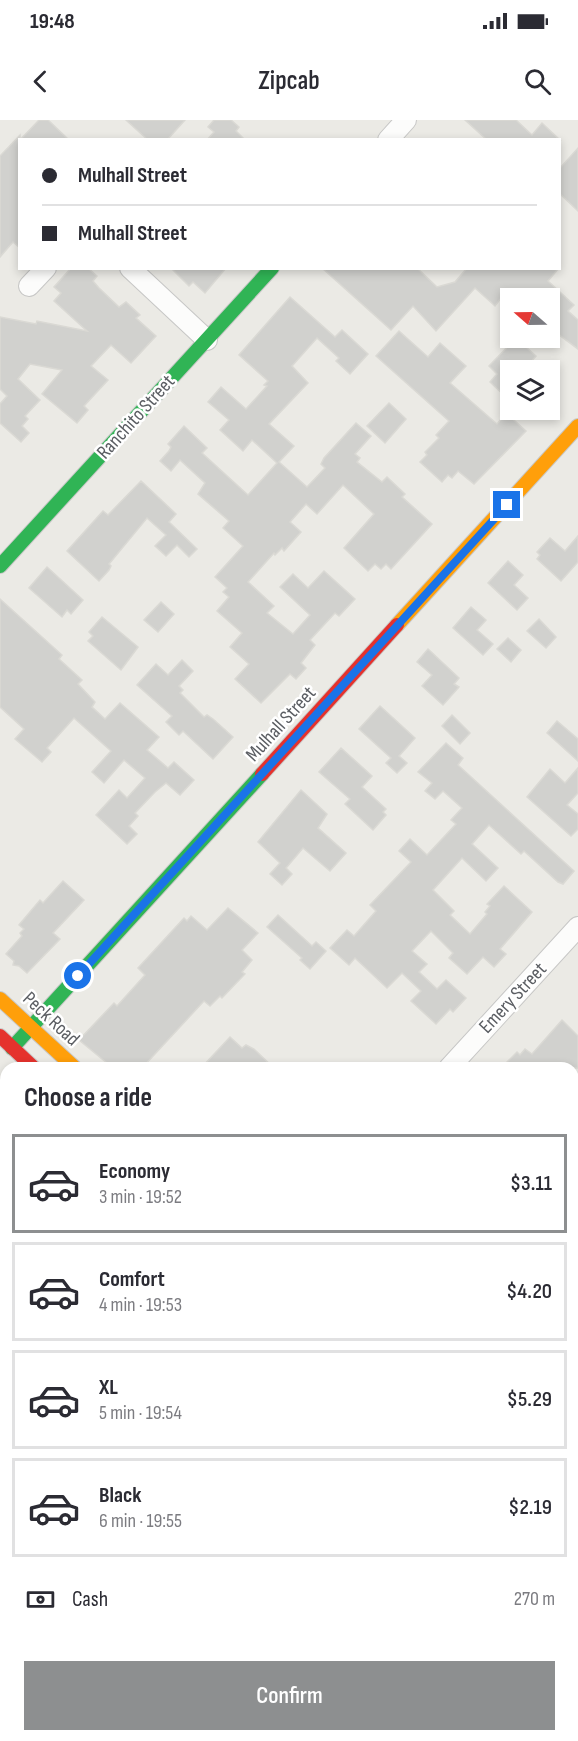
<!DOCTYPE html>
<meta charset="utf-8">
<style>
:root{--surface:#fff;--page:#f2f2f3;--text:#2b2b33;--muted:#7c7c81;--line:#e1e1e2;--accent:#8d8f90}
body{margin:0;font-family:"Sofia Sans Condensed",sans-serif;background:var(--page);color:var(--text);height:100vh;display:flex;flex-direction:column;font-size:22px;white-space:nowrap}
*{box-sizing:border-box;margin:0}
p{font-size:20px;color:var(--muted)}
.icon{flex:none;width:33px;height:33px;fill:none;stroke:currentColor;stroke-width:2;stroke-linecap:round;stroke-linejoin:round}
.map{position:relative;flex:1;overflow:hidden}
.panel{position:absolute;left:0px;top:942px;width:579px;height:680px;display:flex;flex-direction:column;background:var(--surface);border-radius:18px 18px 0 0;box-shadow:0 3px 9px #0003}
.panel>*{flex:none}
.banner{position:absolute;left:18px;top:18px;width:543px;height:132px;border-radius:0px;box-shadow:0 3px 9px #0003;display:grid;align-content:center;height:132px;padding:0 24px;background:var(--surface)}
.needle{width:39px;rotate:290deg}
.buttons{position:absolute;left:500px;top:168px;display:grid;gap:12px}
.buttons a{display:grid;place-items:center;width:60px;height:60px;border-radius:0px;background:var(--surface);box-shadow:0 3px 9px #0003;font-size:30px}
.end{position:absolute;width:27px;height:27px;margin:-14px;border:8px solid #1a73e8;background:#fff;box-shadow:0 0 0 3px #fff}
.from{border-radius:50%}
.banner b{display:flex;align-items:center;gap:21px;height:57px;font-size:22px}
.banner b+b{border-top:2px solid var(--line)}
.banner i{width:15px;height:15px;background:var(--text)}
ul{padding:0;list-style:none}
li{display:flex;align-items:center;gap:18px;height:99px;margin:0 12px 9px;padding:0 12px;border:3px solid var(--line);border-radius:0px}
li div{flex:1}
li b{display:block;font-size:22px}
li em{font-style:normal;font-weight:600}
li.selected{border-color:var(--accent)}
li>.icon{width:54px;height:54px;stroke-width:1.5}
h2{padding:0 24px;font-size:27px;line-height:72px}
.pay{display:flex;align-items:center;gap:15px;height:66px;padding:0 24px;font-size:22px}
.pay p{margin-inline-start:auto}
.primary-button{display:flex;gap:12px;margin-top:auto;padding:12px 24px}
.primary-button a{flex:1;height:69px;border-radius:0px;background:var(--accent);color:#fff;font-size:24px;font-weight:600;line-height:69px;text-align:center}
.status{display:flex;justify-content:space-between;align-items:center;height:42px;padding:0 30px;background:var(--surface);direction:ltr}
.status svg{height:16px;fill:currentColor}
header{display:flex;justify-content:space-between;align-items:center;height:78px;padding:0 24px;background:var(--surface);font-size:27px;font-weight:600}
.map>svg:first-child{display:block}
</style>
<div class="status"><b>19:48</b><svg viewBox="0 0 49 12"><path d="M0 12V9h3v3zM5 12V6h3v6zM10 12V3h3v9zM15 12V0h3v12zM26 1h20v11H26zM47 4h2v5h-2z"/></svg></div>
<header><svg class="icon" aria-label="back" viewBox="0 0 24 24"><path d="M15 5l-7 7 7 7"/></svg>Zipcab<svg class="icon" aria-label="search" viewBox="0 0 24 24"><circle cx="10" cy="10" r="6"/><path d="M15 15l6 6"/></svg></header>
<div class="map">
<svg width="578" height="1621" viewBox="0 0 578 1621">
<rect width="100%" height="100%" fill="#ebeae5"/>
<!-- green -->
<path fill="#d3e7d2" d="M128,1616H322L328,1621H126Z"/>
<!-- building -->
<g fill="#d1d1ce" stroke="#dad9d4" stroke-width="1.5">
<path d="M39,0H48L69,20H20Z"/>
<path d="M126,0H185L167,20H148Z"/>
<path d="M214,0H231L239,7L236,11L245,20H207L214,12L208,7Z"/>
<path d="M465,0H516L532,15L542,3L560,20H487Z"/>
<path d="M20,15V128L13,122L0,137V36Z"/>
<path d="M578,28V91L560,74V48Z"/>
<path d="M71,148H88L97,156L93,161L99,168L119,187L126,182L140,195L136,198L156,216L131,243L111,225L91,246L108,260L84,286L88,290L77,303L42,274L62,250L30,244L18,259L40,280L25,296L28,299L22,306L29,313L21,322L0,303V284L7,276L0,269V197L36,204L37,201L87,211L54,181L61,173L54,167Z"/>
<path d="M171,148H226L205,173L193,162L189,166Z"/>
<path d="M322,148H417L437,167L455,162L467,148H559L548,161L574,185L568,191L578,200V229L554,211L559,205L549,195V178H501L495,186L475,168L436,211L413,186L391,210Z"/>
<path d="M290,177L335,217L342,210L368,234L350,254L336,241L339,238L317,218L292,246L308,263L269,304L294,326L279,342L307,367L325,348L321,344L324,338L356,303L371,316L355,334L360,338L357,342L382,362L387,357L405,374L402,377L432,404L391,449L386,444L381,449L375,444L368,451L344,428L374,394L343,365L317,394L306,384L290,402L301,412L284,431L282,428L275,435L274,433L248,462L274,486L267,493L293,514L310,495L280,467L293,454L308,468L324,451L355,479L339,496L335,493L310,520L315,525L301,543L306,548L296,559L290,554L261,583L235,559L249,544L230,527L242,513L217,491L229,477L223,472L227,468L215,457L243,426L223,408L229,401L198,374L205,363L180,340L171,351L160,341L169,331L171,327L168,324L184,306L207,328L202,333L248,375L277,343L252,320L243,331L220,310L229,300L208,282L221,267L246,289L267,266L264,265L268,261L239,235Z"/>
<path d="M399,211L428,237L440,223L466,246L450,263L497,304L506,293L526,311L474,364L458,351L452,358L448,355L442,362L420,342L427,335L425,332L439,318L436,315L449,301L376,236Z"/>
<path d="M516,218L536,236L531,242L541,250H510V281L490,262L497,254L489,246Z"/>
<path d="M389,283L406,299L385,323L367,306Z"/>
<path d="M141,361L176,394L169,402L197,429L189,437L177,425L166,436L155,426L166,415L147,398L109,444L111,446L109,450L99,461L67,431L103,391L108,395Z"/>
<path d="M578,416V442L561,461L537,439L540,435L537,432L550,418L565,431Z"/>
<path d="M508,441L523,455L514,465L528,478L517,490L488,463Z"/>
<path d="M47,447L83,480L71,494L67,490L62,497L29,468Z"/>
<path d="M0,479L62,535L59,539L82,560L78,564L95,582L92,587L105,599L120,583L159,617L147,630L168,648L174,642L194,660L180,675L166,663L155,672L135,693L138,696L129,706L137,714L127,724L96,695L119,670L127,678L145,658L124,640L104,663L92,652L111,631L74,598L47,628L51,632L42,642L15,619L24,609L0,587Z"/>
<path d="M161,482L174,494L158,512L144,500Z"/>
<path d="M471,487L486,500L477,510L493,524L483,535L453,508Z"/>
<path d="M102,497L138,527L121,550L88,521L93,516L89,512Z"/>
<path d="M539,499L556,517L546,528L527,511Z"/>
<path d="M508,518L521,530L511,542L497,529Z"/>
<path d="M428,529L459,558L454,564L459,567L443,585L422,566L432,555L417,542Z"/>
<path d="M182,540L193,551L179,566L183,570L180,573L204,597L207,595L213,599L233,617L213,639L183,611L179,615L166,602L172,596L137,565L156,544L168,555Z"/>
<path d="M380,586L415,618L399,636L407,643L397,653L386,643L391,638L359,609Z"/>
<path d="M452,595L470,613L460,624L442,606Z"/>
<path d="M557,601L578,619V641L547,613Z"/>
<path d="M446,623L463,638L458,645L574,751L563,764L558,762L524,731L521,734L489,705L472,724L498,748L486,761L462,738L433,770L454,791L450,795L470,814L487,794L485,792L490,786L487,784L504,766L532,792L500,829L506,834L494,847L483,837L467,854L449,838L453,833L431,811L412,831L427,844L419,852L437,869L446,860L466,878L453,892L450,889L436,904L411,881L421,871L402,853L387,868L355,838L349,845L330,828L347,810L354,816L376,791L370,785L411,742L399,731L410,719L427,735L456,704L451,700L462,688L443,671L435,679L425,671L432,663L418,652Z"/>
<path d="M341,628L372,656L362,667L386,689L383,692L386,695L373,710L345,684L350,679L319,652Z"/>
<path d="M578,648V673L567,685L578,694V709L571,716L527,677L550,649L565,663Z"/>
<path d="M301,670L327,694L318,708L346,733L330,751L303,728L286,748L292,754L282,765L270,754L280,743L258,722Z"/>
<path d="M63,761L84,780L53,813L60,819L27,853L19,846L13,845L14,841L6,834L22,816L20,813L24,809L19,805L40,780L43,783Z"/>
<path d="M228,788L258,813L242,830L252,840L242,852L245,854L222,878L220,876L210,886L204,881L142,948H113L79,920L114,883L117,886L145,855L138,848L184,798L187,801L191,796L207,810Z"/>
<path d="M278,795L312,826L316,822L326,831L310,849L300,840L302,838L267,807Z"/>
<path d="M562,900L578,916V948H501L517,932L520,935L525,929L532,934Z"/>
<path d="M230,917L242,928L246,925L254,929L274,948H201Z"/>
</g>
<g fill="none" stroke-linecap="round" stroke-linejoin="round">
<defs>
<g id="street">
<path d="M388,20L406,0"/>
<path d="M130,148L207,220"/>
<path d="M29,166L46,148"/>
<path d="M449,948L578,807"/>
<path d="M573,1260L578,1254"/>
<path d="M0,1297L6,1301"/>
<path d="M354,1616L360,1621"/>
<path d="M111,1621L114,1616"/>
</g>
<g id="fast">
<path d="M0,446L272,148"/>
<path d="M12,928L262,654"/>
<path d="M573,1397L578,1402"/>
</g>
<g id="slow">
<path d="M397,505L578,306"/>
<path d="M0,879L75,948"/>
<path d="M573,1434L578,1438"/>
</g>
<g id="jam">
<path d="M262,654L397,505"/>
<path d="M0,916L34,948"/>
</g>
</defs>
<!-- street casing -->
<use href="#street" stroke="#c7c7c6" stroke-width="22"/>
<!-- fast casing -->
<use href="#fast" stroke="#c8c8c7" stroke-width="16"/>
<!-- slow casing -->
<use href="#slow" stroke="#c8c8c7" stroke-width="16"/>
<!-- jam casing -->
<use href="#jam" stroke="#c8c8c7" stroke-width="16"/>
<!-- street -->
<use href="#street" stroke="#fcfcfb" stroke-width="20"/>
<!-- fast -->
<use href="#fast" stroke="#30b455" stroke-width="14"/>
<!-- slow -->
<use href="#slow" stroke="#ff9f0a" stroke-width="14"/>
<!-- jam -->
<use href="#jam" stroke="#e5322d" stroke-width="14"/>
</g>
<g fill="none" stroke-linecap="round" stroke-linejoin="round">
<!-- route -->
<path stroke="#1a73e8" stroke-width="8" d="M78,856L507,385"/>
</g>
<g text-anchor="middle" dominant-baseline="central" stroke-width="5" stroke-linejoin="round" paint-order="stroke">
<!-- street labels -->
<g font-size="20" fill="#5b5e63" stroke="#fff">
<text transform="translate(136 297) rotate(-48)">Ranchito Street</text>
<text transform="translate(281 604) rotate(-48)">Mulhall Street</text>
<text transform="translate(513 878) rotate(-47)">Emery Street</text>
<text transform="translate(51 899) rotate(43)">Peck Road</text>
</g>
</g>
</svg>
<div class="buttons">
<a><svg class="needle" viewBox="-14 -14 28 28"><path d="M0-13l5 13h-10z" fill="#e53935"/><path d="M0 13l5-13h-10z" fill="#7c7c81"/></svg></a>
<a><svg class="icon" aria-label="layers" viewBox="0 0 24 24"><path d="M12 4l9 5-9 5-9-5zM3 14l9 5 9-5"/></svg></a>
</div>
<i class="end from" style="left:78px;top:856px"></i>
<i class="end" style="left:507px;top:385px"></i>
<div class="banner">
<b><i class="from"></i>Mulhall Street</b>
<b><i></i>Mulhall Street</b>
</div>
<section class="panel">
<h2>Choose a ride</h2>
<ul>
<li class="selected"><svg class="icon" aria-label="car" viewBox="0 0 24 24"><path d="M5 17H2v-5l4-1 3-4h7l3 4 3 1v5h-3M9 17h6M6 11h13"/><circle cx="7" cy="17" r="2"/><circle cx="17" cy="17" r="2"/></svg><div><b>Economy</b><p>3 min · 19:52</p></div><em>$3.11</em></li>
<li><svg class="icon" aria-label="car" viewBox="0 0 24 24"><path d="M5 17H2v-5l4-1 3-4h7l3 4 3 1v5h-3M9 17h6M6 11h13"/><circle cx="7" cy="17" r="2"/><circle cx="17" cy="17" r="2"/></svg><div><b>Comfort</b><p>4 min · 19:53</p></div><em>$4.20</em></li>
<li><svg class="icon" aria-label="car" viewBox="0 0 24 24"><path d="M5 17H2v-5l4-1 3-4h7l3 4 3 1v5h-3M9 17h6M6 11h13"/><circle cx="7" cy="17" r="2"/><circle cx="17" cy="17" r="2"/></svg><div><b>XL</b><p>5 min · 19:54</p></div><em>$5.29</em></li>
<li><svg class="icon" aria-label="car" viewBox="0 0 24 24"><path d="M5 17H2v-5l4-1 3-4h7l3 4 3 1v5h-3M9 17h6M6 11h13"/><circle cx="7" cy="17" r="2"/><circle cx="17" cy="17" r="2"/></svg><div><b>Black</b><p>6 min · 19:55</p></div><em>$2.19</em></li>
</ul>
<div class="pay"><svg class="icon" aria-label="cash" viewBox="0 0 24 24"><path d="M3 7h18v10H3z"/><circle cx="12" cy="12" r="2"/></svg>Cash<p>270 m</p></div>
<div class="primary-button"><a>Confirm</a></div>
</section>
</div>
